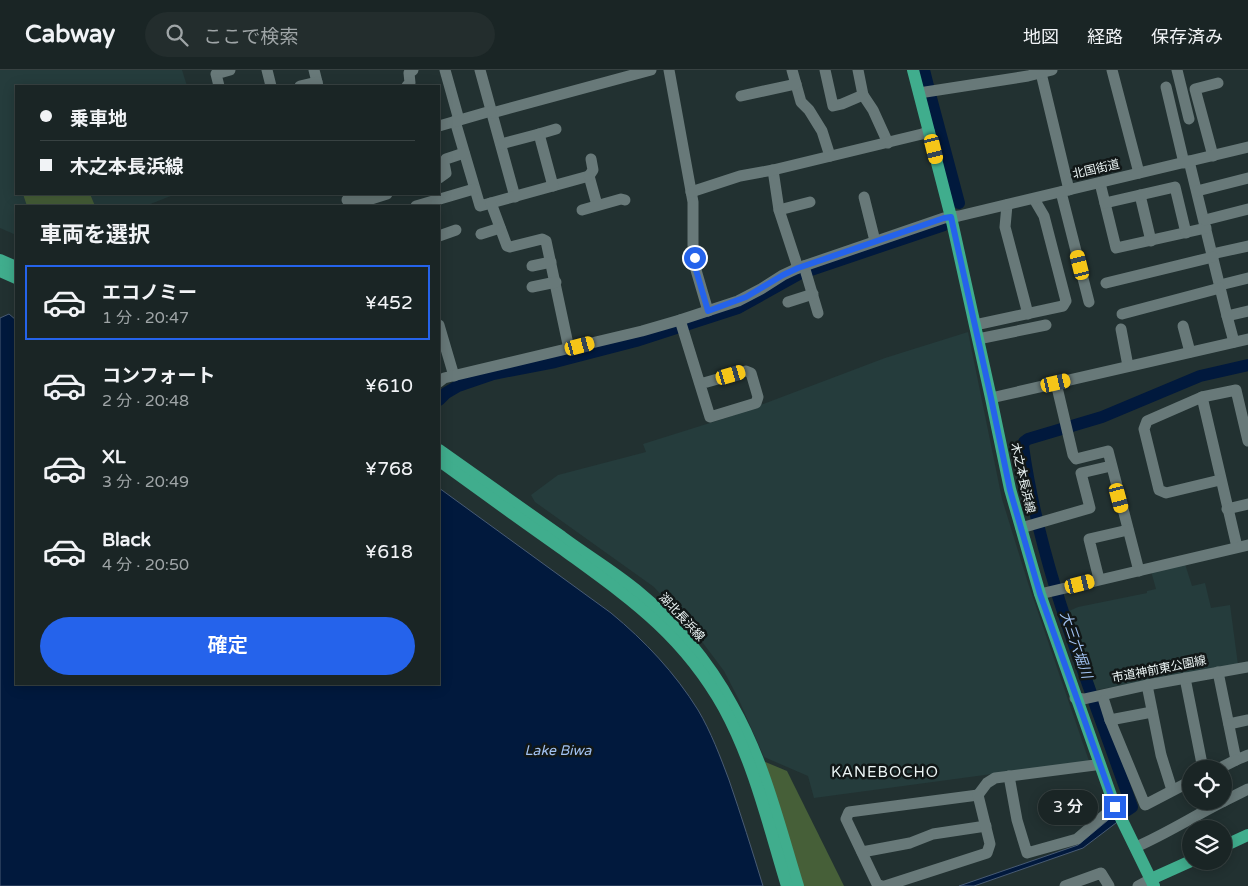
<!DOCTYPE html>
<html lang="ja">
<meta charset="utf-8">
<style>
:root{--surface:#1a2525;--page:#232d2d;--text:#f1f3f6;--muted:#9fa5a7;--line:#384242;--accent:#2563eb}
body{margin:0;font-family:"Varela Round","Noto Sans JP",sans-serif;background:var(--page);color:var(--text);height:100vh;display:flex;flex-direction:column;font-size:19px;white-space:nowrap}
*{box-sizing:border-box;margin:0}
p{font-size:16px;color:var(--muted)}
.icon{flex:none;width:28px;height:28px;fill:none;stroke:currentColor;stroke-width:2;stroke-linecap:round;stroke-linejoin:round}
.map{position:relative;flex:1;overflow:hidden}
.panel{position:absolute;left:15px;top:135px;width:425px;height:480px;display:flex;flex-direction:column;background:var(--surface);border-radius:0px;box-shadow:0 2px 12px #0003,0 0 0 1px var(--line)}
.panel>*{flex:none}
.top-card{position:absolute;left:15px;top:15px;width:425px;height:110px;border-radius:0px;box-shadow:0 2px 12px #0003,0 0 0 1px var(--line);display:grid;align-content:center;height:110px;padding:0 25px;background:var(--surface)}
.fabs{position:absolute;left:1182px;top:690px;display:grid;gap:10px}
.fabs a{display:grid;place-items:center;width:50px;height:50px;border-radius:50%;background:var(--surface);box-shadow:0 2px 12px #0003,0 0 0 1px var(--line);font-size:25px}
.end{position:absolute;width:22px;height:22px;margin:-11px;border:6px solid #2563eb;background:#fff;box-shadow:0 0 0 2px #fff}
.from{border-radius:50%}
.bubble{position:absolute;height:35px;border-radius:18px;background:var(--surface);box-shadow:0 2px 12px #0003,0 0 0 1px var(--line);font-size:16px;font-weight:600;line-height:35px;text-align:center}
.car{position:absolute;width:15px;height:30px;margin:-15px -8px;border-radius:6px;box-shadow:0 0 4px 1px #0007;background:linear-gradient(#f5c518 24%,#345 0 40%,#f5c518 0 76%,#345 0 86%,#f5c518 0)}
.top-card b{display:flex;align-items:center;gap:18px;height:48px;font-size:19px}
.top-card b+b{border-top:1px solid var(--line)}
.top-card i{width:12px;height:12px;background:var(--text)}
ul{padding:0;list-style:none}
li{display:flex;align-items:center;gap:15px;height:75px;margin:0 10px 8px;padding:0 15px;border:2px solid transparent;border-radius:0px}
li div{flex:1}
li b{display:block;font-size:19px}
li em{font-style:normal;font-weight:600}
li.selected{border-color:var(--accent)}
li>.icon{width:45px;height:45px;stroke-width:1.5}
h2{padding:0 25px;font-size:22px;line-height:60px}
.primary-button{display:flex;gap:10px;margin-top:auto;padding:10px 25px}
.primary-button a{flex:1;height:58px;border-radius:30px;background:var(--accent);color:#fff;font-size:20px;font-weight:600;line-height:58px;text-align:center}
header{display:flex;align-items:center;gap:30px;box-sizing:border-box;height:70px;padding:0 25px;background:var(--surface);border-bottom:1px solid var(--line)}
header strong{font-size:24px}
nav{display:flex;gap:28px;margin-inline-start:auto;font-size:18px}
.search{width:350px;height:45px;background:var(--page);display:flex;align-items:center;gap:12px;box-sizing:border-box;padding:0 18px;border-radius:28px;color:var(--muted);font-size:19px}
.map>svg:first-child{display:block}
</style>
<header>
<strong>Cabway</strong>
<div class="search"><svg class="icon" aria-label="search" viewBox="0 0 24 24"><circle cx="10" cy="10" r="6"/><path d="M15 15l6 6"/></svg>ここで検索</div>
<nav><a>地図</a><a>経路</a><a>保存済み</a></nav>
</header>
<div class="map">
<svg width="1248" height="816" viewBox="0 0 1248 816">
<rect width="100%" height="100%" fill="#223131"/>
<!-- built -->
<g fill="#253c3c">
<path d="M0,0H182L187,16H16V124H176L145,136H16V165L0,158Z"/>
<path d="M968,262L1002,429L1028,513L1089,691L814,728L808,706L764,687L738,628L724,601L697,565L654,517L535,432L531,425L558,405L646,382L643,374L729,347L885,288Z"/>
<path d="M1185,494L1192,516L1205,513L1211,538L1230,535L1238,595L1096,620L1069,541L1078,537L1147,523V521L1156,519L1151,501Z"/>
</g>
<!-- green -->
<g fill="#465f38">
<path d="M23,124H90L95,136H27Z"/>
<path d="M763,691L787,701L844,816H803Z"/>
</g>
<!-- water -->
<g fill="#01193d" stroke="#485b74">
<path d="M9,244L16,250V614H439V418L611,543C645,571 675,603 698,640C711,662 720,686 729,710C741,745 752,780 763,816H0V248Z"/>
<path d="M1132,728L1137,737L1083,778L974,816H959L1078,775L1125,736L1126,732Z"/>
</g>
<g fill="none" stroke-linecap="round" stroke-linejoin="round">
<!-- river -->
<g stroke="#01193d" stroke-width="12">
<path d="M924,0L928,16"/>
<path d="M930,24L959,133"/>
<path d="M439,330L446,323L458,316L493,304L555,292L636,271L738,238L799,204L944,155"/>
<path d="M1126,741L1132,737C1091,619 1040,500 1023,376L1024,372L1028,369L1102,347L1200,306L1248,295"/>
</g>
<!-- minor -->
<g stroke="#687979" stroke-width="11">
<path d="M267,0L271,16"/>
<path d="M314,0L318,16"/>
<path d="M445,0L459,50"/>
<path d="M480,0L515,127"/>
<path d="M669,0L693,132V175L696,200L708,241"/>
<path d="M792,0L801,32L809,40L822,61L830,86"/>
<path d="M825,0L833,36L842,34L863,25L858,0"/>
<path d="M1112,0L1139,103"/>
<path d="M1177,0L1189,49"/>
<path d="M1041,3L1069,120"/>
<path d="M219,16L216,4L230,0"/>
<path d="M300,16L317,12"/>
<path d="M407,16L410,13L409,3L413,0"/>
<path d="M1166,17L1184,93"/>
<path d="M919,23L1028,6L1052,0"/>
<path d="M863,25L873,40L888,73"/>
<path d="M741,26L796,14"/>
<path d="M492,43L651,0"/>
<path d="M455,51L480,136L589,106L597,135"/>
<path d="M439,56L491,41"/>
<path d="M539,64L556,59"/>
<path d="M501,74L539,64L553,116"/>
<path d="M1213,86L1195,19L1218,13"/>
<path d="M1189,91L1227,246"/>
<path d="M773,100L779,140L798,198"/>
<path d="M589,106L593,100L591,89"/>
<path d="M439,108L446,103L444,93L446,89L464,83"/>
<path d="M1100,113L1116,178L1206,158"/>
<path d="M1197,121L1248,108"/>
<path d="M691,122L740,106L773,100L922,64L929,61"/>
<path d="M1061,122L1089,232"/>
<path d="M1140,125L1151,171"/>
<path d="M864,127L875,171"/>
<path d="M347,130H368L387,124"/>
<path d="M491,133L507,176L510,177L542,169L546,171L569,279"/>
<path d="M1105,133L1175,117L1186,163"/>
<path d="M1007,135L1005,157L1028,244"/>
<path d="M416,136L474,119"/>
<path d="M582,140L621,129L625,130"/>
<path d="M779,140L810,132"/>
<path d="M1205,150L1248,139"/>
<path d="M481,164L500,158"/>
<path d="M439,166L456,160"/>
<path d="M1212,184L1248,176"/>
<path d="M532,196L551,192"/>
<path d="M804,196L818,243"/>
<path d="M1106,213L1213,187"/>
<path d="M1220,215L1248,208"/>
<path d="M532,217L556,212"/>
<path d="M788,232L813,224"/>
<path d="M1122,244L1220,218"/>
<path d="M680,250L710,347L756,333L758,327L751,303L746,301L700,314"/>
<path d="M439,255L454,306"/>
<path d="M975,255L1063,236L1066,231L1044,146L1034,129"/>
<path d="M1183,256L1190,282"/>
<path d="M1121,259L1128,296"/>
<path d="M978,269L1046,255"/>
<path d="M1234,272L1227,246L1248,241"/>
<path d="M439,312L444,308L642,261L680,250L738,231L761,219L783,205L798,198L944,148L959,146L1248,77"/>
<path d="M1056,313L1073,385L1076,389L1108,381L1139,501"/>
<path d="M1202,327L1237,477"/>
<path d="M991,328L1248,269"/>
<path d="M1220,410L1166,423L1159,420L1144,359L1147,351L1202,327L1236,320L1248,371"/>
<path d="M1227,439L1248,434"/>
<path d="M1021,458L1090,438L1081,403L1111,396"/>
<path d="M1099,509L1089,469L1128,460"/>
<path d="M1040,524L1248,475"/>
<path d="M1218,602L1236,690L1248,685"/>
<path d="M1185,608L1203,699"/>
<path d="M1147,615L1161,685L1172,720"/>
<path d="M1075,628L1084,629L1147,615L1248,597"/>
<path d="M1104,631L1110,650"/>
<path d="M1152,642L1110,650L1145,735L1191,711"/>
<path d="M1229,654L1248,650"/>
<path d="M1218,699L1236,690"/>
<path d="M1009,706L1017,750L1027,783L1077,769L1112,739L1114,734"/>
<path d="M1224,731L1248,719"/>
<path d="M1136,777C1166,764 1194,746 1224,731"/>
<path d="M862,782L910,773L933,764L986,756"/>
<path d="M882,816L877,814L846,749L849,742L978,725"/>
<path d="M885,816L987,783L990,774L978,725L987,713L995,708L1095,695L1098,692"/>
<path d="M1065,816L1101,803L1109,816"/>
<path d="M1138,816L1151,809"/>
</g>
<!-- major -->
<g stroke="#40ad8d" stroke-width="12">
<path d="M913,0L951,147L991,328L1010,419L1040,524L1114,734L1154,816"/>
<path d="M0,190L16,197"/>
<path d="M0,201L16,208"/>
<path d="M439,380C480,409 521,438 562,467C586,485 613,501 636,520C675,552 708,591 732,635C764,691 779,755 798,816"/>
<path d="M441,392C481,421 521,450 561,478C628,527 682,563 724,638C754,693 769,757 787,816"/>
<path d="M1224,776L1248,765"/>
<path d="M1151,809L1191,791"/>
</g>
</g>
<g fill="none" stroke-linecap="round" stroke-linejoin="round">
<!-- route -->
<path stroke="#2563eb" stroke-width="6" d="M695,188L696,200L708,241L746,227L783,205L798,198L944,148L951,147L991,328L1010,420L1040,524L1115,737"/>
</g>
<g text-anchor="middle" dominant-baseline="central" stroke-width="5" stroke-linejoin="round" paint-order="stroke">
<!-- street labels -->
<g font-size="12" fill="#ecf5f5" stroke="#111717">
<text transform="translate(1096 99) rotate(-13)">北国街道</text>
<text transform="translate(1023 408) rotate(77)">木之本長浜線</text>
<text transform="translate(682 547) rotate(47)">湖北長浜線</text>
<text transform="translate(1159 599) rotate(-11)">市道神前東公園線</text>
</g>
<!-- water labels -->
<g font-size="14" font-style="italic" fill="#a2c2f2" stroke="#111717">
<text transform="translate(1076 575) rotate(71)">大三六堀川</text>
<text x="558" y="680">Lake Biwa</text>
</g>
<!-- quarter labels -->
<g font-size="15" letter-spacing="1" fill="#ecf5f5" stroke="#111717">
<text x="885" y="702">KANEBOCHO</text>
</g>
</g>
</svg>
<div class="fabs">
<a><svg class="icon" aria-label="locate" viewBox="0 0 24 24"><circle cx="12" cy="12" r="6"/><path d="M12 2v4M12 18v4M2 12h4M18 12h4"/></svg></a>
<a><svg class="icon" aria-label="layers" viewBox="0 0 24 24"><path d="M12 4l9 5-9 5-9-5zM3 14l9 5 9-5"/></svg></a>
</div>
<i class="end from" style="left:695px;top:188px"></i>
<i class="end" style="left:1115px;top:737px"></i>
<div class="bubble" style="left:1038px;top:720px;width:60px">3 分</div>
<i class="car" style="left:934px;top:79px;rotate:166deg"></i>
<i class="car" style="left:1080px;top:195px;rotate:346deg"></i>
<i class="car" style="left:580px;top:276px;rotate:75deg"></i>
<i class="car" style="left:731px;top:305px;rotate:74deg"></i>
<i class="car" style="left:1056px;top:313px;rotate:77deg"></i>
<i class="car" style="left:1119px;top:428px;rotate:165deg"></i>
<i class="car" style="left:1080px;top:514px;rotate:76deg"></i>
<div class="top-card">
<b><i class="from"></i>乗車地</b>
<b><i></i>木之本長浜線</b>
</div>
<section class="panel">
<h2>車両を選択</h2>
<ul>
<li class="selected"><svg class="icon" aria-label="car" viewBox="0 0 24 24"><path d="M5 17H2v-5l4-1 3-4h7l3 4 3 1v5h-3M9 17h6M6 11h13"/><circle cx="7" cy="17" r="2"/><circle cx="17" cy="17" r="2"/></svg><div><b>エコノミー</b><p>1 分 · 20:47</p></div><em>¥452</em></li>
<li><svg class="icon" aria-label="car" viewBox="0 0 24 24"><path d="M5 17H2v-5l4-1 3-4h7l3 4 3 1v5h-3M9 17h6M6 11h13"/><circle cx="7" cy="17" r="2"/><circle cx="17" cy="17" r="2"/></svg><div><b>コンフォート</b><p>2 分 · 20:48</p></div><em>¥610</em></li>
<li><svg class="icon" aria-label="car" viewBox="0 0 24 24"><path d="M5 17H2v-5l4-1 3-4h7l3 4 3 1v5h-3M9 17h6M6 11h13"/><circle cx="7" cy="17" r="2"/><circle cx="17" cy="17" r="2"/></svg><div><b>XL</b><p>3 分 · 20:49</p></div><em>¥768</em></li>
<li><svg class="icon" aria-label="car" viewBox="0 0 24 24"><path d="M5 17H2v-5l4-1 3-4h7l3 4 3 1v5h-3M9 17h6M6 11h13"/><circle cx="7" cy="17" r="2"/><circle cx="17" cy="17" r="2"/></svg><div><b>Black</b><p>4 分 · 20:50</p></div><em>¥618</em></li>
</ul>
<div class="primary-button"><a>確定</a></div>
</section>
</div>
